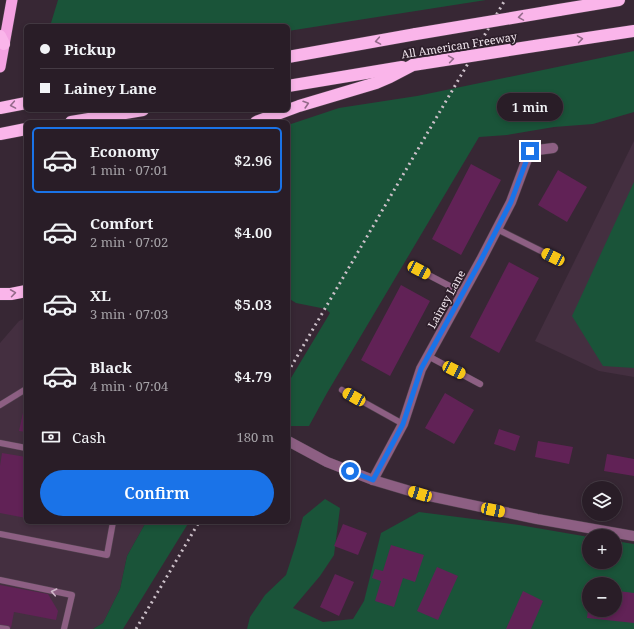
<!DOCTYPE html>
<meta charset="utf-8">
<style>
:root{--surface:#291d27;--page:#31262f;--text:#f1f3f6;--muted:#a5a2a7;--line:#453b44;--accent:#1a73e8}
body{margin:0;font-family:"Noto Serif",serif;background:var(--page);color:var(--text);height:100vh;display:flex;flex-direction:column;font-size:15px;white-space:nowrap}
*{box-sizing:border-box;margin:0}
p{font-size:13px;color:var(--muted)}
.icon{flex:none;width:22px;height:22px;fill:none;stroke:currentColor;stroke-width:2;stroke-linecap:round;stroke-linejoin:round}
.map{position:relative;flex:1;overflow:hidden}
.side{position:absolute;left:24px;top:120px;width:266px;height:404px;display:flex;flex-direction:column;background:var(--surface);border-radius:6px;box-shadow:0 2px 6px #0003,0 0 0 1px var(--line)}
.side>*{flex:none}
.guide{position:absolute;left:24px;top:24px;width:266px;height:88px;border-radius:6px;box-shadow:0 2px 6px #0003,0 0 0 1px var(--line);display:grid;align-content:center;height:88px;padding:0 16px;background:var(--surface)}
.buttons{position:absolute;left:582px;top:481px;display:grid;gap:8px}
.buttons a{display:grid;place-items:center;width:40px;height:40px;border-radius:50%;background:var(--surface);box-shadow:0 2px 6px #0003,0 0 0 1px var(--line);font-size:20px}
.end{position:absolute;width:18px;height:18px;margin:-9px;border:5px solid #1a73e8;background:#fff;box-shadow:0 0 0 2px #fff}
.from{border-radius:50%}
.bubble{position:absolute;height:28px;border-radius:14px;background:var(--surface);box-shadow:0 2px 6px #0003,0 0 0 1px var(--line);font-size:13px;font-weight:600;line-height:28px;text-align:center}
.car{position:absolute;width:12px;height:24px;margin:-12px -6px;border-radius:5px;box-shadow:0 0 3px 1px #0007;background:linear-gradient(#f5c518 24%,#345 0 40%,#f5c518 0 76%,#345 0 86%,#f5c518 0)}
.guide b{display:flex;align-items:center;gap:14px;height:38px;font-size:15px}
.guide b+b{border-top:1px solid var(--line)}
.guide i{width:10px;height:10px;background:var(--text)}
ul{padding:7px 0 0;list-style:none}
li{display:flex;align-items:center;gap:12px;height:66px;margin:0 8px 6px;padding:0 8px;border:2px solid transparent;border-radius:6px}
li div{flex:1}
li b{display:block;font-size:15px}
li em{font-style:normal;font-weight:600}
li.current{border-color:var(--accent)}
li>.icon{width:36px;height:36px;stroke-width:1.5}
.pay{display:flex;align-items:center;gap:10px;height:44px;padding:0 16px;font-size:15px}
.pay p{margin-inline-start:auto}
.button{display:flex;gap:8px;margin-top:auto;padding:8px 16px}
.button a{flex:1;height:46px;border-radius:24px;background:var(--accent);color:#fff;font-size:16px;font-weight:600;line-height:46px;text-align:center}
.map>svg:first-child{display:block}
</style>
<div class="map">
<svg width="634" height="629" viewBox="0 0 634 629">
<rect width="100%" height="100%" fill="#372734"/>
<!-- built -->
<g fill="#442f40">
<path d="M634,141V377L599,371L535,341Z"/>
<path d="M26,318V522H146L127,556L120,589L103,623L93,629H0V343L19,321Z"/>
</g>
<!-- green -->
<g fill="#1a5439" fill-rule="evenodd">
<path d="M58,0H486L288,31V26H52L51,23Z"/>
<path d="M634,51V112L593,124L554,127L507,135L479,137L327,393L309,426H288V383L330,313L326,309L296,303L288,298V125L339,108L417,96Z"/>
<path d="M634,182V368L603,366L572,316Z"/>
<path d="M325,499L340,508L334,555L320,576L293,608L323,622L353,619L364,601L381,533L419,512L519,525L589,537V562H615V541L634,544V629H247L250,617L265,595L286,575L296,544L303,517ZM589,584H615V610H589Z"/>
<path d="M146,522H189L123,629H93L103,623L120,589L127,556Z"/>
</g>
<!-- building -->
<g fill="#612256">
<path d="M471,164L501,180L461,255L432,239Z"/>
<path d="M558,170L587,187L567,222L538,205Z"/>
<path d="M509,262L539,278L499,353L470,337Z"/>
<path d="M401,285L430,301L390,376L361,360Z"/>
<path d="M445,393L474,410L454,444L425,428Z"/>
<path d="M24,408H26V432L19,431Z"/>
<path d="M499,429L520,436L515,451L494,444Z"/>
<path d="M538,441L573,447L569,464L535,457Z"/>
<path d="M2,453L26,457V518L0,513V466Z"/>
<path d="M607,454L634,459V476L604,471Z"/>
<path d="M343,524L367,533L358,555L334,546Z"/>
<path d="M391,545L424,555L415,582L403,578L394,607L375,601L381,581L372,578L375,569L383,571Z"/>
<path d="M437,567L458,576L438,620L417,611Z"/>
<path d="M335,574L354,582L339,616L320,607Z"/>
<path d="M0,585L48,594L58,611L56,620L14,612L11,628L0,626Z"/>
<path d="M523,591L543,601L531,629H506Z"/>
<path d="M618,591L634,593V623L587,618L588,610H615V598H617Z"/>
</g>
<g fill="none" stroke-linecap="round" stroke-linejoin="round">
<defs>
<g id="service">
<path d="M497,229L553,257"/>
<path d="M419,270L463,293"/>
<path d="M428,356L480,384"/>
<path d="M342,390L403,424"/>
<path d="M0,405L26,389"/>
<path d="M0,443L26,448"/>
<path d="M0,534L107,555L113,522"/>
<path d="M0,580L72,595L64,629"/>
<path d="M0,628L7,629"/>
</g>
<g id="minor">
<path d="M288,441L327,462L373,480L420,494L537,519L634,536"/>
<path d="M373,480L403,424L421,369L481,260L511,202L530,151L553,148"/>
</g>
<path id="trunk" d="M0,67L12,0"/>
<g id="motorway">
<path d="M559,10L619,0"/>
<path d="M0,36L4,44"/>
<path d="M541,45L634,31"/>
<path d="M288,57L416,34"/>
<path d="M288,86L402,67"/>
<path d="M0,108L26,103"/>
<path d="M71,122L143,110"/>
<path d="M256,122L299,106L376,83L390,77L413,65"/>
<path d="M0,134L26,129"/>
<path d="M0,294H11L26,291"/>
</g>
</defs>
<!-- service casing -->
<use href="#service" stroke="#51424e" stroke-width="7"/>
<!-- minor casing -->
<use href="#minor" stroke="#51424e" stroke-width="11"/>
<!-- trunk casing -->
<use href="#trunk" stroke="#51424e" stroke-width="12"/>
<!-- motorway casing -->
<use href="#motorway" stroke="#51424e" stroke-width="13"/>
<!-- service -->
<use href="#service" stroke="#8d5f83" stroke-width="6"/>
<!-- minor -->
<use href="#minor" stroke="#8d5f83" stroke-width="10"/>
<!-- trunk -->
<use href="#trunk" stroke="#f4a2e2" stroke-width="11"/>
<!-- motorway -->
<use href="#motorway" stroke="#fab5ea" stroke-width="12"/>
<!-- rail -->
<g stroke="#ccc0c9" stroke-width="3" stroke-dasharray="2 4" stroke-linecap="butt">
<path d="M288,372L505,0"/>
<path d="M136,629L199,522"/>
</g>
<defs>
<g id="motorway-bridge">
<path d="M416,34L559,10"/>
<path d="M413,65L541,45"/>
</g>
</defs>
<!-- motorway-bridge casing -->
<use href="#motorway-bridge" stroke="#51424e" stroke-width="13" stroke-linecap="butt"/>
<!-- motorway-bridge -->
<use href="#motorway-bridge" stroke="#fab5ea" stroke-width="12"/>
</g>
<!-- one-way arrows -->
<defs><path id="oneway-chevron" d="M-2-3.5L2.5 0L-2 3.5" fill="none" stroke-width="1.6" stroke-linecap="round" stroke-linejoin="round"/></defs>
<g stroke="#946a8a">
<use href="#oneway-chevron" transform="translate(521 17) rotate(171)"/>
<use href="#oneway-chevron" transform="translate(580 39) rotate(-9)"/>
<use href="#oneway-chevron" transform="translate(378 41) rotate(170)"/>
<use href="#oneway-chevron" transform="translate(451 59) rotate(-9)"/>
<use href="#oneway-chevron" transform="translate(306 104) rotate(-17)"/>
<use href="#oneway-chevron" transform="translate(13 105) rotate(170)"/>
<use href="#oneway-chevron" transform="translate(13 293) rotate(-8)"/>
</g>
<use stroke="#cfb7c9" href="#oneway-chevron" transform="translate(54 592) rotate(-168)"/>
<g fill="none" stroke-linecap="round" stroke-linejoin="round">
<!-- route -->
<path stroke="#1a73e8" stroke-width="5" d="M350,471L373,480L403,424L421,369L481,260L511,202L530,151"/>
</g>
<g text-anchor="middle" dominant-baseline="central" stroke-width="3.5" stroke-linejoin="round" paint-order="stroke">
<!-- street labels -->
<g font-size="11" fill="#f2e7ef" stroke="#2d1e2a">
<text transform="translate(459 45) rotate(-9)">All American Freeway</text>
<text transform="translate(446 299) rotate(-61)">Lainey Lane</text>
</g>
</g>
</svg>
<div class="buttons">
<a><svg class="icon" aria-label="layers" viewBox="0 0 24 24"><path d="M12 4l9 5-9 5-9-5zM3 14l9 5 9-5"/></svg></a>
<a>+</a>
<a>−</a>
</div>
<i class="end from" style="left:350px;top:471px"></i>
<i class="end" style="left:530px;top:151px"></i>
<div class="bubble" style="left:497px;top:93px;width:66px">1 min</div>
<i class="car" style="left:553px;top:257px;rotate:297deg"></i>
<i class="car" style="left:419px;top:270px;rotate:118deg"></i>
<i class="car" style="left:454px;top:370px;rotate:117deg"></i>
<i class="car" style="left:354px;top:397px;rotate:299deg"></i>
<i class="car" style="left:420px;top:494px;rotate:287deg"></i>
<i class="car" style="left:493px;top:510px;rotate:102deg"></i>
<div class="guide">
<b><i class="from"></i>Pickup</b>
<b><i></i>Lainey Lane</b>
</div>
<section class="side">
<ul>
<li class="current"><svg class="icon" aria-label="car" viewBox="0 0 24 24"><path d="M5 17H2v-5l4-1 3-4h7l3 4 3 1v5h-3M9 17h6M6 11h13"/><circle cx="7" cy="17" r="2"/><circle cx="17" cy="17" r="2"/></svg><div><b>Economy</b><p>1 min · 07:01</p></div><em>$2.96</em></li>
<li><svg class="icon" aria-label="car" viewBox="0 0 24 24"><path d="M5 17H2v-5l4-1 3-4h7l3 4 3 1v5h-3M9 17h6M6 11h13"/><circle cx="7" cy="17" r="2"/><circle cx="17" cy="17" r="2"/></svg><div><b>Comfort</b><p>2 min · 07:02</p></div><em>$4.00</em></li>
<li><svg class="icon" aria-label="car" viewBox="0 0 24 24"><path d="M5 17H2v-5l4-1 3-4h7l3 4 3 1v5h-3M9 17h6M6 11h13"/><circle cx="7" cy="17" r="2"/><circle cx="17" cy="17" r="2"/></svg><div><b>XL</b><p>3 min · 07:03</p></div><em>$5.03</em></li>
<li><svg class="icon" aria-label="car" viewBox="0 0 24 24"><path d="M5 17H2v-5l4-1 3-4h7l3 4 3 1v5h-3M9 17h6M6 11h13"/><circle cx="7" cy="17" r="2"/><circle cx="17" cy="17" r="2"/></svg><div><b>Black</b><p>4 min · 07:04</p></div><em>$4.79</em></li>
</ul>
<div class="pay"><svg class="icon" aria-label="cash" viewBox="0 0 24 24"><path d="M3 7h18v10H3z"/><circle cx="12" cy="12" r="2"/></svg>Cash<p>180 m</p></div>
<div class="button"><a>Confirm</a></div>
</section>
</div>
